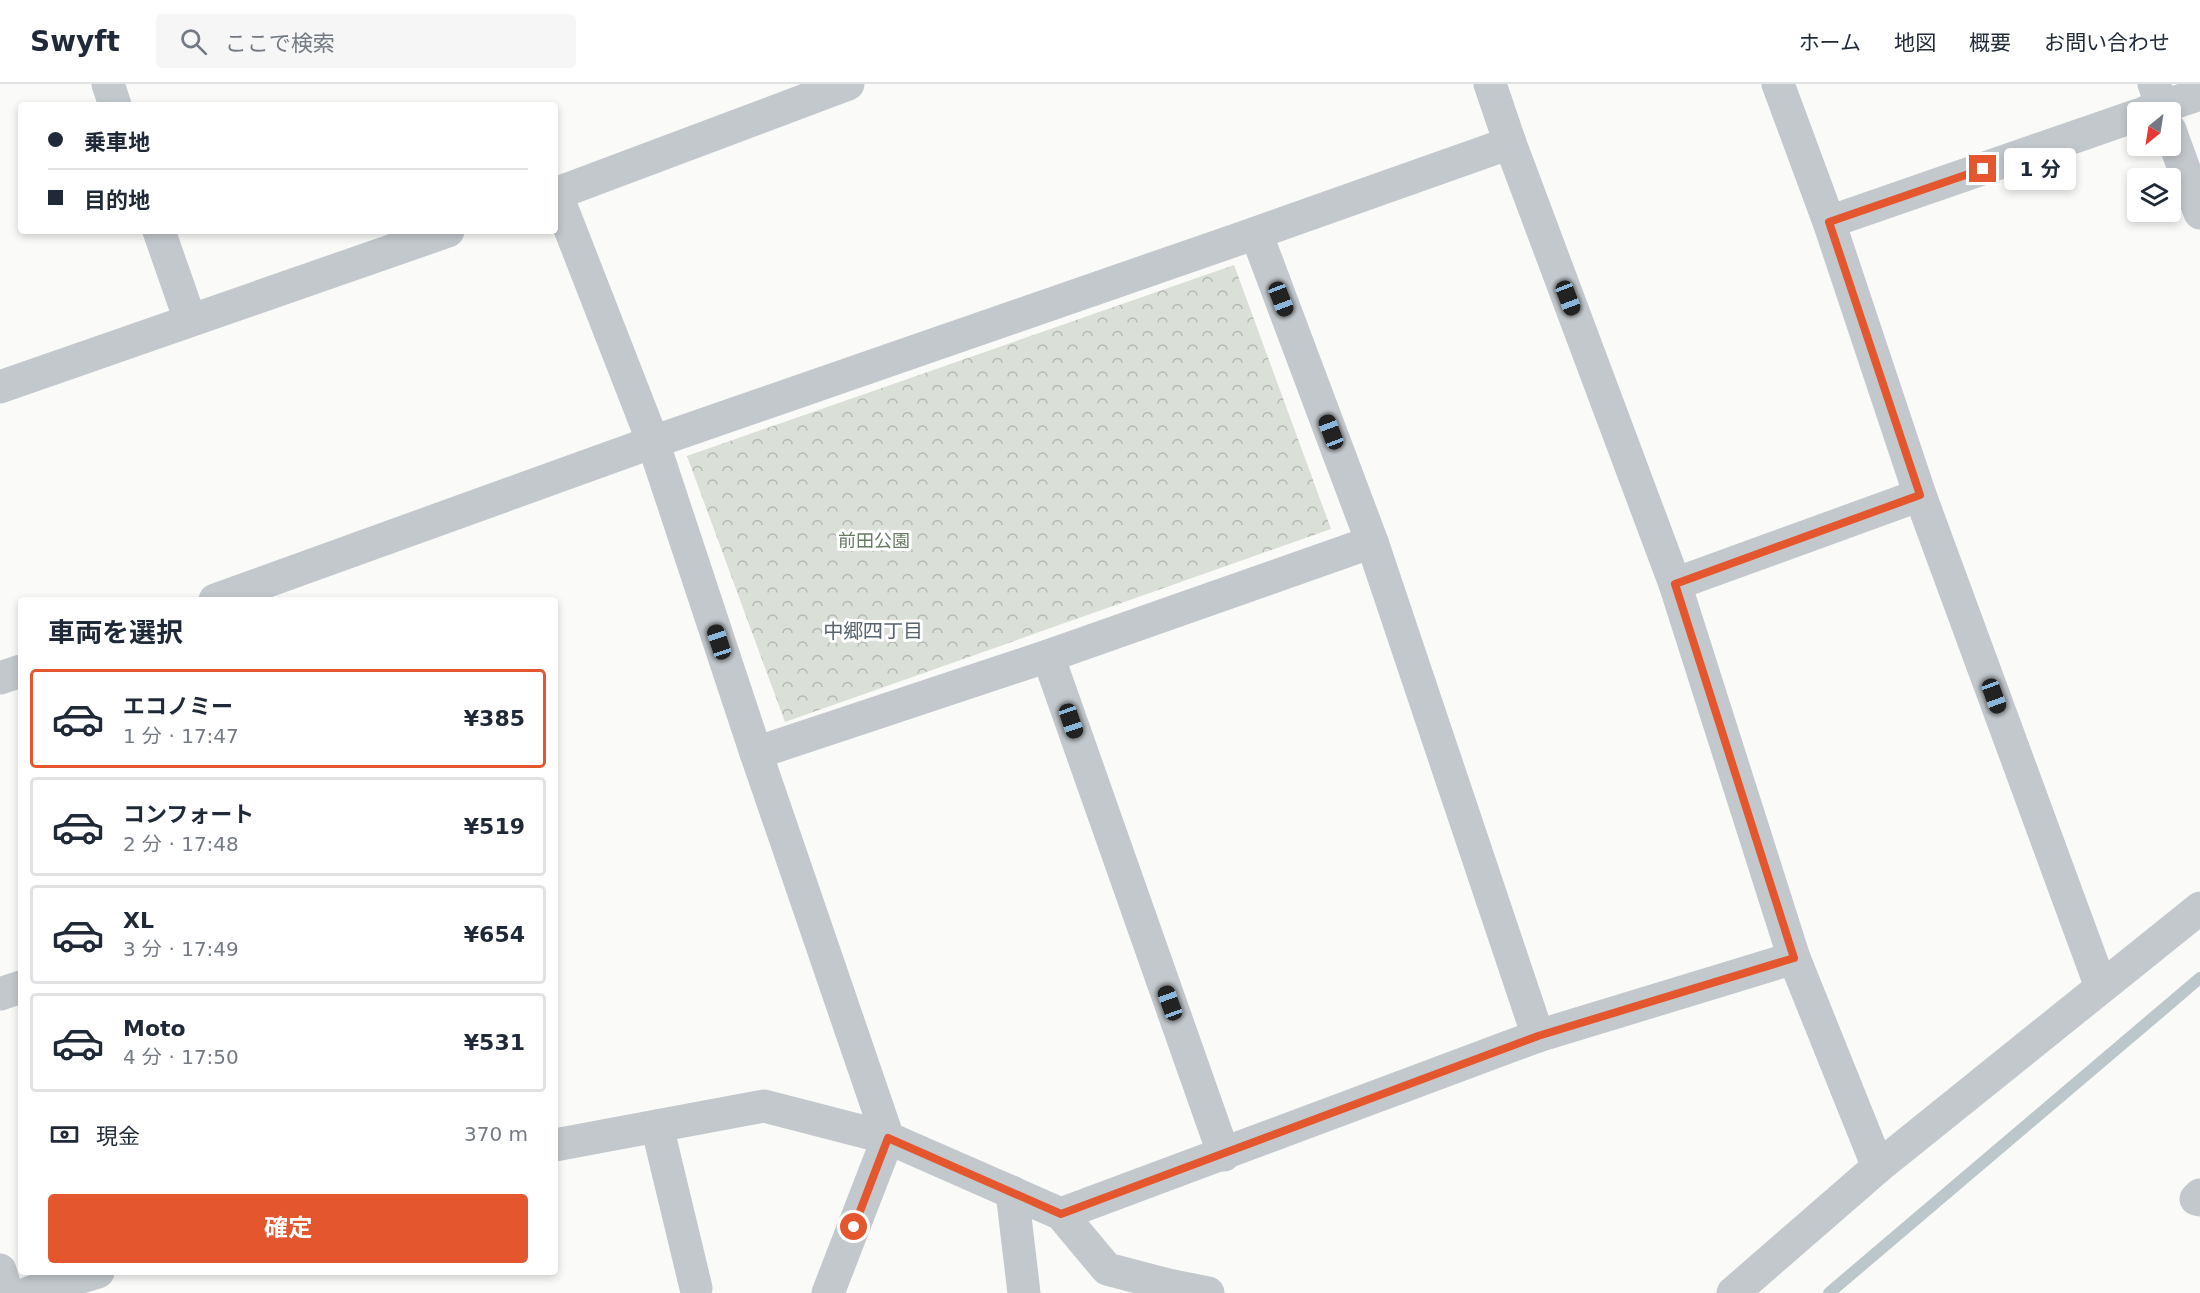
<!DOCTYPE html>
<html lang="ja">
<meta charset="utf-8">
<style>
:root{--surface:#fff;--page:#f6f6f7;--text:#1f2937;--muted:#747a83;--line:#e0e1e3;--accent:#e4572e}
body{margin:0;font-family:"DejaVu Sans","Noto Sans JP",sans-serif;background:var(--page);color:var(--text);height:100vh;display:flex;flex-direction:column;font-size:22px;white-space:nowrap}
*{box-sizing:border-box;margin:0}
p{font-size:20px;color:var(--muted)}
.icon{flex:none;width:33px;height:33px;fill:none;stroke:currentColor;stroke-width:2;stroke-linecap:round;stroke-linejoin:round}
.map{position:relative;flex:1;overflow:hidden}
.side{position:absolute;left:18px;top:513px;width:540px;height:678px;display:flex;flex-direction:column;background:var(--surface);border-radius:6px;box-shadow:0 3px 9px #0003}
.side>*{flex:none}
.top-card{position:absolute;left:18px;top:18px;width:540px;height:132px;border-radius:6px;box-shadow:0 3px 9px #0003;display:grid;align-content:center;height:132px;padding:0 30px;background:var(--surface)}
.needle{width:39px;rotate:210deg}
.tools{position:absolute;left:2127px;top:18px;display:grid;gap:12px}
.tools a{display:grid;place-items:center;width:54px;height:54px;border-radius:6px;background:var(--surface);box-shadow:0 3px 9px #0003;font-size:30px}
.end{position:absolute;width:27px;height:27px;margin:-14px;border:8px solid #e4572e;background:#fff;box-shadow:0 0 0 3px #fff}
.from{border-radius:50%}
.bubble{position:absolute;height:42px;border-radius:6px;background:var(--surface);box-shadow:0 3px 9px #0003;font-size:20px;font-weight:700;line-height:42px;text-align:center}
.car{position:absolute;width:18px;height:36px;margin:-18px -9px;border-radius:8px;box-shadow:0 0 4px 2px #0007;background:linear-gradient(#222 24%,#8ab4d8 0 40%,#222 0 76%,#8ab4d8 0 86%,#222 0)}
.top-card b{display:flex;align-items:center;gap:21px;height:57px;font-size:22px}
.top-card b+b{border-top:2px solid var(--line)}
.top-card i{width:15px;height:15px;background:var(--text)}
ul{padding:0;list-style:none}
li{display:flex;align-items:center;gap:18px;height:99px;margin:0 12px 9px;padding:0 18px;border:3px solid var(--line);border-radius:6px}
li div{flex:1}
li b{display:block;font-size:22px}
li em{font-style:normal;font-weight:700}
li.selected{border-color:var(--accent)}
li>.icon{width:54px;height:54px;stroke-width:1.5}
h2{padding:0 30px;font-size:27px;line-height:72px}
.pay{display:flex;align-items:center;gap:15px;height:66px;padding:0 30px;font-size:22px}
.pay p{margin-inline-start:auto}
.button{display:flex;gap:12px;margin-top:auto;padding:12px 30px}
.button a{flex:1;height:69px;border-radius:6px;background:var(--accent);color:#fff;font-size:24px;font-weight:700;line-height:69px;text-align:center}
header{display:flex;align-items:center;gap:36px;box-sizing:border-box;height:84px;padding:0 30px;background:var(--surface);border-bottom:2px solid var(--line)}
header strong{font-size:28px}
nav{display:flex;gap:33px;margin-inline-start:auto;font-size:21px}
.search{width:420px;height:54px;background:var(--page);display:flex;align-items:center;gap:15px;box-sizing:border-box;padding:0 21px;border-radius:6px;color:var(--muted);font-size:22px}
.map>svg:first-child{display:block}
</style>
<header>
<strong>Swyft</strong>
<div class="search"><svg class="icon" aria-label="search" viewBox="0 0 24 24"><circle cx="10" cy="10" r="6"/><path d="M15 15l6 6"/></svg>ここで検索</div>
<nav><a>ホーム</a><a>地図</a><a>概要</a><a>お問い合わせ</a></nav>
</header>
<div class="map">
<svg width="2200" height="1209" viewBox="0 0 2200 1209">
<defs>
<pattern id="park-crowns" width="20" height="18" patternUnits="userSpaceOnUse" patternTransform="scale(1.5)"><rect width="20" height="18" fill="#dadfd7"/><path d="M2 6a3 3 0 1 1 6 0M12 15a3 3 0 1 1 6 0" fill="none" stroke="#b4b9b4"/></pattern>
</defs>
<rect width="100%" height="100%" fill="#fafaf8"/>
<!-- park -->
<path fill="url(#park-crowns)" d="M1234,181L1331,445L785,638L687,372Z"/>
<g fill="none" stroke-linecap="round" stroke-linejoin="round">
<!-- stream -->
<path stroke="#bbc7cb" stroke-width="12" d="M1829,1209L2200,894"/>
<!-- minor -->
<g stroke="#c3c8cc" stroke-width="33">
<path d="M108,0L115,21"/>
<path d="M1490,0L1510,59L1675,500L1794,874L1878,1083"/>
<path d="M1778,0L1829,138L1920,411L2101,903"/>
<path d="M2146,28L2200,10"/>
<path d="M556,109L653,358L756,669L888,1054L828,1209"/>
<path d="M555,110L848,0"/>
<path d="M1829,138L2138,31"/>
<path d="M159,147L190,236"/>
<path d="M1256,149L1510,59"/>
<path d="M0,303L448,147"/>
<path d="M1675,500L1920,411"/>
<path d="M215,516L653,358L1256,149L1372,458L1538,952"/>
<path d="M1048,572L1224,1071"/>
<path d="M0,594L21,587"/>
<path d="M756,669L1048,572L1372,458"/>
<path d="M0,910L21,903"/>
<path d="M657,1042L696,1204"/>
<path d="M555,1061L764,1022L888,1054L1061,1130L1107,1185L1168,1201L1208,1209"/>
<path d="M1012,1108L1024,1209"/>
<path d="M2200,1111L2196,1115L2200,1116"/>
<path d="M1061,1130L1538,952L1794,874"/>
<path d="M0,1186L7,1209"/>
<path d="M28,1209L98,1188"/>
<path d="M1733,1209L1878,1083L2200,824"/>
</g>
<!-- tertiary -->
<g stroke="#c3c8cc" stroke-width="33">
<path d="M2154,0L2164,28"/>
<path d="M2170,46L2200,129"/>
</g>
</g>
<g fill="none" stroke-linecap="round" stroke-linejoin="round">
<!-- route -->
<path stroke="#e4572e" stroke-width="8" d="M854,1143L888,1054L1061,1130L1538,952L1794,874L1675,500L1920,411L1829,138L1983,85"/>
</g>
<g text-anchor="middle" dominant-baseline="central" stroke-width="6" stroke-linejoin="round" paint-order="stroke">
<!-- park labels -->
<g font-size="18" fill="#687a64" stroke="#fff">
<text x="874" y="456">前田公園</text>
</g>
<!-- neighbourhood labels -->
<g font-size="20" fill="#57646e" stroke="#fff">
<text x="873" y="547">中郷四丁目</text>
</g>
</g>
</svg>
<div class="tools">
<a><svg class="needle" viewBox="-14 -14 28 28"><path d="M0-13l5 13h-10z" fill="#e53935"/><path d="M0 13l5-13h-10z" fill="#747a83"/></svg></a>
<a><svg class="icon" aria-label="layers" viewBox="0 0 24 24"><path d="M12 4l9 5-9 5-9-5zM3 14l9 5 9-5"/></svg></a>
</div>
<i class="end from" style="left:854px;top:1143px"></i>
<i class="end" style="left:1983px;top:85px"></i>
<div class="bubble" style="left:2004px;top:64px;width:72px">1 分</div>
<i class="car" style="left:1568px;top:214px;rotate:159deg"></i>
<i class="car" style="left:1281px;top:215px;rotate:159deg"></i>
<i class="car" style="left:1331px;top:348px;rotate:339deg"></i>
<i class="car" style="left:719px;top:558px;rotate:342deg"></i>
<i class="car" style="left:1994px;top:612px;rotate:160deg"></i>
<i class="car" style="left:1071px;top:637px;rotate:161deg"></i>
<i class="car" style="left:1170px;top:919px;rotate:340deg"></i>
<div class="top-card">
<b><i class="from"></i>乗車地</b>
<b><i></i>目的地</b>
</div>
<section class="side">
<h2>車両を選択</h2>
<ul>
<li class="selected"><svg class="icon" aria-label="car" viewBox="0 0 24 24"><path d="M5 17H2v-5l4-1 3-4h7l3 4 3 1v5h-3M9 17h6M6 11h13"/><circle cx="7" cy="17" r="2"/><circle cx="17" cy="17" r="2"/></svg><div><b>エコノミー</b><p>1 分 · 17:47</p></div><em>¥385</em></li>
<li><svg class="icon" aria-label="car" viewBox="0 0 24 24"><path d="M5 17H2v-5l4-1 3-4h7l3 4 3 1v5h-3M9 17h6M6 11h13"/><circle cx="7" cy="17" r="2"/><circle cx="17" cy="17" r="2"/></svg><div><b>コンフォート</b><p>2 分 · 17:48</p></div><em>¥519</em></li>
<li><svg class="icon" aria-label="car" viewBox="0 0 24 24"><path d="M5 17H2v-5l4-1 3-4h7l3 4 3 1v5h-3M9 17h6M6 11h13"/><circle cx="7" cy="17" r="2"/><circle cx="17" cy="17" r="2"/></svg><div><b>XL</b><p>3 分 · 17:49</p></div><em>¥654</em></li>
<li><svg class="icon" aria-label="car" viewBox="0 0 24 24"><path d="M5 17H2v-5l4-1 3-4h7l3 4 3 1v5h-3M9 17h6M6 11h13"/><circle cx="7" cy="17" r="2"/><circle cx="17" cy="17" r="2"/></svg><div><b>Moto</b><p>4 分 · 17:50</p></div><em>¥531</em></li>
</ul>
<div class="pay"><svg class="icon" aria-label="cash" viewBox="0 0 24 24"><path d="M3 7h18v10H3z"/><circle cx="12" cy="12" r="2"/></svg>現金<p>370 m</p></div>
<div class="button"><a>確定</a></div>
</section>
</div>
